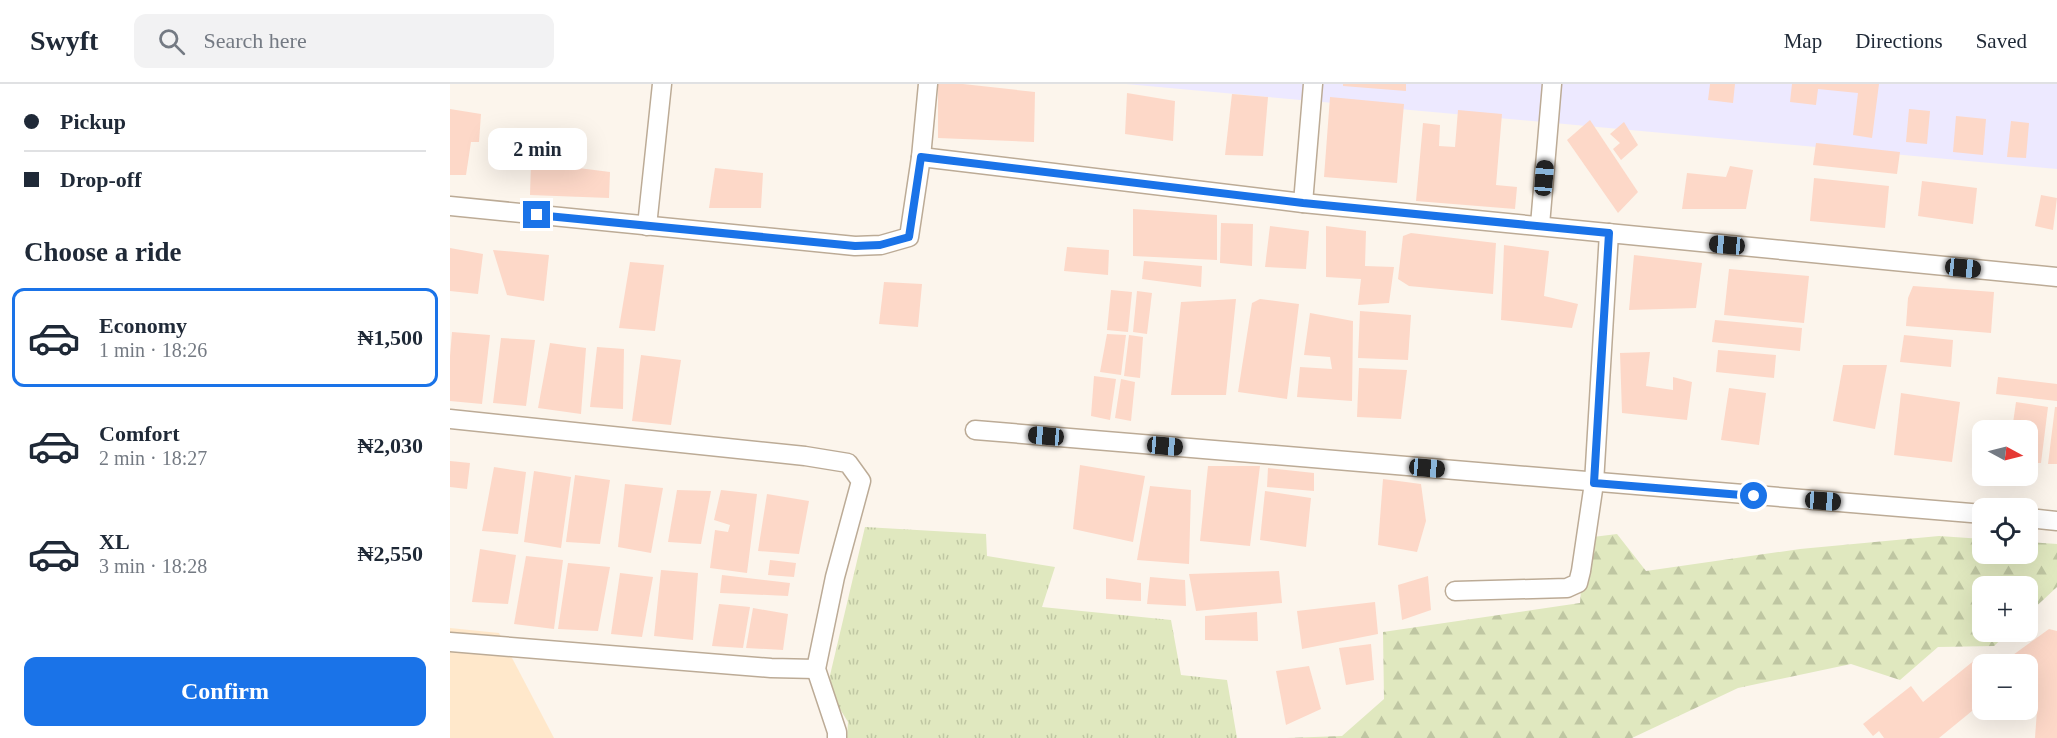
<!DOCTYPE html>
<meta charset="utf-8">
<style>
:root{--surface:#fff;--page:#f2f2f3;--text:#1f2937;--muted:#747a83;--line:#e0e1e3;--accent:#1a73e8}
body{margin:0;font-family:Georgia,serif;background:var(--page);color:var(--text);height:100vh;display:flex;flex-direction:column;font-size:22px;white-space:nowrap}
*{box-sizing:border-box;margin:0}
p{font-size:20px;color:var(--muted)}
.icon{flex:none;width:33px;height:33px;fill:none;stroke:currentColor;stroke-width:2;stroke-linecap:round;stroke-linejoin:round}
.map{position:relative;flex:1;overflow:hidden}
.details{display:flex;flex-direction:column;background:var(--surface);width:450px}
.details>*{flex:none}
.banner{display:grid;align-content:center;height:132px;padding:0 24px;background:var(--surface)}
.needle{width:39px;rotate:97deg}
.tools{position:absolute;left:1522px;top:336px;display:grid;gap:12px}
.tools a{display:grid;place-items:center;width:66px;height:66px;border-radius:12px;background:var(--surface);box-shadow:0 6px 24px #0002;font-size:30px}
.end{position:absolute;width:27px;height:27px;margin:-14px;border:8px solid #1a73e8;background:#fff;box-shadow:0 0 0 3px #fff}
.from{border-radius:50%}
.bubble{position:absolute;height:42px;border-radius:12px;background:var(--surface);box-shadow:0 6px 24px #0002;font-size:20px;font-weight:700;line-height:42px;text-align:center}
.car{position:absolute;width:18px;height:36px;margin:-18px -9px;border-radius:8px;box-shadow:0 0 4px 2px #0007;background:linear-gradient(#222 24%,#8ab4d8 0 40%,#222 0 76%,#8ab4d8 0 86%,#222 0)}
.banner b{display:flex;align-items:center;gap:21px;height:57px;font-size:22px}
.banner b+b{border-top:2px solid var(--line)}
.banner i{width:15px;height:15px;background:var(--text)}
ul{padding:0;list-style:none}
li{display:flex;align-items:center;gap:18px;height:99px;margin:0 12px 9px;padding:0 12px;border:3px solid transparent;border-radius:12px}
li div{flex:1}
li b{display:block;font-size:22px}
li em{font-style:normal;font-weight:700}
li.active{border-color:var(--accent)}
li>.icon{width:54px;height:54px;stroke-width:1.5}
h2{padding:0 24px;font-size:27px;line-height:72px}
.button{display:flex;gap:12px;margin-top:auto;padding:12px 24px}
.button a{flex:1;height:69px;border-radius:12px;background:var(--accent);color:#fff;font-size:24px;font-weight:700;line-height:69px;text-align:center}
header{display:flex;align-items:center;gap:36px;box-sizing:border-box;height:84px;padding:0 30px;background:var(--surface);border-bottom:2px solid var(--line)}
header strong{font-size:28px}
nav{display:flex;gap:33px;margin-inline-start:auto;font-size:21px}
.search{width:420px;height:54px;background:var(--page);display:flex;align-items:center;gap:15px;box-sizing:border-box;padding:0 21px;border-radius:12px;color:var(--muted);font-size:22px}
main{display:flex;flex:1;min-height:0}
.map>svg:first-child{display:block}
</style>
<header>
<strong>Swyft</strong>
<div class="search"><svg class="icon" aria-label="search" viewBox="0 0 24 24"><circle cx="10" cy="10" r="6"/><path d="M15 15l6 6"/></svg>Search here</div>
<nav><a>Map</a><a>Directions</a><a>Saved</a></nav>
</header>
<main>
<section class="details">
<div class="banner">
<b><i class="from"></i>Pickup</b>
<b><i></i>Drop-off</b>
</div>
<h2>Choose a ride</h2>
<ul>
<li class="active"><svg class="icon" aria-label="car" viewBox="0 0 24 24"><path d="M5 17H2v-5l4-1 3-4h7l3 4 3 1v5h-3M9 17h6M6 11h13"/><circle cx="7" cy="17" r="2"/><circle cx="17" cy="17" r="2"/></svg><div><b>Economy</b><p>1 min · 18:26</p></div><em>₦1,500</em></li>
<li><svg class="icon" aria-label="car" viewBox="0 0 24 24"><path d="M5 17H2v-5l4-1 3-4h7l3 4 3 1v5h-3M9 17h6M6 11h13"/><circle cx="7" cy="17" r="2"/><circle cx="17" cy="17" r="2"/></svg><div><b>Comfort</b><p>2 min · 18:27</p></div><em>₦2,030</em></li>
<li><svg class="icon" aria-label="car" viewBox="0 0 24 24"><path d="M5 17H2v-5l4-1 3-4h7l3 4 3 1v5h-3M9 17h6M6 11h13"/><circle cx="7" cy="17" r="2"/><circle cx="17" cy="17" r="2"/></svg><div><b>XL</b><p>3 min · 18:28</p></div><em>₦2,550</em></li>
</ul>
<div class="button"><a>Confirm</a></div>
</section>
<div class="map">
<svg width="1607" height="654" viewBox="0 0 1607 654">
<defs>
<pattern id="grass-tufts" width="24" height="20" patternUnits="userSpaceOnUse" patternTransform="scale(1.5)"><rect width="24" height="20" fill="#e0e8bf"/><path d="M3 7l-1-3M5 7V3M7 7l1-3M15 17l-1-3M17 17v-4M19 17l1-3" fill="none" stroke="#bfc6a2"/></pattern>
<pattern id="forest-firs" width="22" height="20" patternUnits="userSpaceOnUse" patternTransform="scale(1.5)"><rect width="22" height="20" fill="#e0e8bf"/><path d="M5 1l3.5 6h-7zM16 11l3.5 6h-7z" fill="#bfc6a2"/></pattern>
</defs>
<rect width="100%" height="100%" fill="#fcf5ec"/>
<!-- commercial -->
<path fill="#ede9ff" d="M676,0H1607V85L818,13Z"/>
<!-- built -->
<path fill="#ffe8cb" d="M0,544L49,549L104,654H0Z"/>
<!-- grass -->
<path fill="url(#grass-tufts)" d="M415,443L536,450L537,472L605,483L592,523L721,536L731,591L777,596L787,654H397L398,638L377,604Z"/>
<!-- forest -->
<path fill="url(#forest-firs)" d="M1167,450L1196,487L1350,465L1489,452L1533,455V470H1578V458L1607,460V503L1578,530V502H1533V548H1559L1544,562L1488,563L1450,596L1401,580L1288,604L1182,654H836L892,652L934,615L933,548L1130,519L1135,454Z"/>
<!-- building -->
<g fill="#fdd8c8">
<path d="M488,0H513L585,8L584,58L488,54Z"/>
<path d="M893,0H956V7L893,2Z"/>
<path d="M1260,0H1285L1283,19L1258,16Z"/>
<path d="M1342,0H1429L1422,54L1403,51L1408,9L1368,5L1366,21L1340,18Z"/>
<path d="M677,9L725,17L723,57L675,50Z"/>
<path d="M782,10L818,13L813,72L775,71Z"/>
<path d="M880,13L954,20L947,99L874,93Z"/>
<path d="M0,25L31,30L29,58H21L16,91H0Z"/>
<path d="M1459,25L1480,27L1477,60L1456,58Z"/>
<path d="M1008,26L1052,30L1046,101L1067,103L1065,125L966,117L973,39L990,41L989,62L1005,63Z"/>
<path d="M1506,32L1536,35L1533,71L1503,68Z"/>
<path d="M1140,36L1188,108L1168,129L1117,56Z"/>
<path d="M1561,37L1579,39L1576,74L1557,73Z"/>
<path d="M1174,38L1188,61L1171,76L1163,65L1170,59L1160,50Z"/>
<path d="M1366,59L1450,68L1447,90L1363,81Z"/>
<path d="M81,78L160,88L159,114L80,111Z"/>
<path d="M1280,82L1303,86L1296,125H1232L1237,89L1276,93Z"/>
<path d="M265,84L313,89L311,124H259Z"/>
<path d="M1364,94L1439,102L1435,144L1360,137Z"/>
<path d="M1472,97L1527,104L1523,140L1468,132Z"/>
<path d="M1591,111L1607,114L1603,146L1585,142Z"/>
<path d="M683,125L767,131V176L683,172Z"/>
<path d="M771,139L803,140L802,182L770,179Z"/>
<path d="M820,142L859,147L856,185L815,183Z"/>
<path d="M876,142L916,147L915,182L944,183L939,219L908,221L911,195L876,193Z"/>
<path d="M961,149L1046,159L1043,210L959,202L948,195L953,152Z"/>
<path d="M1054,161L1099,167L1094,212L1128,220L1122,244L1051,236Z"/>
<path d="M617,163L659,166L658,191L614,187Z"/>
<path d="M0,164L33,170L28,210L0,207Z"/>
<path d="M43,166L99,171L94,217L57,211Z"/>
<path d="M1184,171L1252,179L1246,224L1179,226Z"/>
<path d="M694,177L752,182L751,203L692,195Z"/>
<path d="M180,178L214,181L205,247L169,244Z"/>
<path d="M1279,185L1359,192L1354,239L1274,231Z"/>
<path d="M434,198L472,200L468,243L429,240Z"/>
<path d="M1463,202L1544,208L1541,249L1456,242L1458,214Z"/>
<path d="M661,206L682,208L678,248L657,246Z"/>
<path d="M687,207L702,209L697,250L683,248Z"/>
<path d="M786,215L776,311H721L731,218Z"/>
<path d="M810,215L849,220L837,315L788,308L802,219Z"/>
<path d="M910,227L961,231L958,276L908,274Z"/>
<path d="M860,229L903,237L902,317L847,313L850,283L882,285L880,273L854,271Z"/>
<path d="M1265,236L1352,244L1350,267L1262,258Z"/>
<path d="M2,248L40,251L32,320L0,317V272Z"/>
<path d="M657,250L676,251L671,291L650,288Z"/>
<path d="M679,251L693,253L690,294L674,292Z"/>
<path d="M1454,251L1503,256L1501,283L1450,278Z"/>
<path d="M51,254L85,256L76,322L43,319Z"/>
<path d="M100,259L136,264L131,330L88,324Z"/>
<path d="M147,263L174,265L173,325L140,323Z"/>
<path d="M1268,266L1326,271L1324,294L1266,288Z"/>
<path d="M1200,268L1196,302L1223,306V293L1242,298L1237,336L1172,329L1170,269Z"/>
<path d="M191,271L231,276L221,341L182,337Z"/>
<path d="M1393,281H1437L1425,345L1383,337Z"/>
<path d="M909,284L957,286L951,335L907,333Z"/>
<path d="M644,292L666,295L660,336L641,332Z"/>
<path d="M1548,293L1607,300V317L1546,310Z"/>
<path d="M671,295L685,298L681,337L665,334Z"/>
<path d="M1279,304L1316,309L1309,361L1271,356Z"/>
<path d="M1451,309L1510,318L1502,378L1444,371Z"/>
<path d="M1566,318L1598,323L1591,379H1578V346H1562Z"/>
<path d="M1605,323H1607V380H1598Z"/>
<path d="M0,377L20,379L17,405L0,403Z"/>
<path d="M630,381L695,392L683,458L623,445Z"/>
<path d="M758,382H810L800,462L750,457Z"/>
<path d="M44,383L76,388L68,450L32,447Z"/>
<path d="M818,384L864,389V407L817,403Z"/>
<path d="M84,387L121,393L111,464L74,458Z"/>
<path d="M125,391L160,396L150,460L116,458Z"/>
<path d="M933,395L971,400L976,437L967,468L928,461Z"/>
<path d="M175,400L213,404L201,469L168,463Z"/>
<path d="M700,402L741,406L739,480L687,476Z"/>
<path d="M227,406L261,407L251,460L218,458Z"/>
<path d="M271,406L307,410L297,489L260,484L265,446L278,448L280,441L264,436Z"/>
<path d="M815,407L861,414L856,463L810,456Z"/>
<path d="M317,410L359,417L349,470L308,467Z"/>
<path d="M30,465L66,471L58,520L22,518Z"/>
<path d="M76,472L113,476L104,545L64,540Z"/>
<path d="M320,476L346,479L344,493L318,491Z"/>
<path d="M118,479L160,483L148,547L108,545Z"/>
<path d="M211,486L248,489L243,556L204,552Z"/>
<path d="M829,487L832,519L746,527L739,490Z"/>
<path d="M170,489L203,493L192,553L161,550Z"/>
<path d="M272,491L340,499L338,512L270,509Z"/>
<path d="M978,492L981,526L952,536L948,501Z"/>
<path d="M700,493L735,496L736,522L697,520Z"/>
<path d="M656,494L691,499V517L656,515Z"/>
<path d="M925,518L928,550L852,565L847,527Z"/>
<path d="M269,520L300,523L293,564L262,562Z"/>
<path d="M303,524L338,530L333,566L296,564Z"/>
<path d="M807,528L808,557L755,556V532Z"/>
<path d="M1599,545L1607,547V654H1585L1587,626L1578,625V580H1533V618L1489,654H1434L1429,647L1423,652L1413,640L1461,602L1473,618L1526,575L1552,579Z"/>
<path d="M921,560L924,596L896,601L889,564Z"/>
<path d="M859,582L871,625L836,641L826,587Z"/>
</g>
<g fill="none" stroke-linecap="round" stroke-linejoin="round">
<defs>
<g id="minor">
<path d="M471,73L853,119L1607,193"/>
<path d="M853,119L863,0"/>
<path d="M0,122L405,162L431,161L459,153L471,73L478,0"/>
<path d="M1090,141L1102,0"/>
<path d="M197,142L212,0"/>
<path d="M0,335L355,372L398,379L411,397L385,493L366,585L387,648V654"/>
<path d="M525,346L1533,430"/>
<path d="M1578,434L1607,437"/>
<path d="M1005,507L1117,504L1128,499L1131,487L1144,399L1159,149"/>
<path d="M0,558L321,584L366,585"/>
</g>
</defs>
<!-- minor casing -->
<use href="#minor" stroke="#bcab96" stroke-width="21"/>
<!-- minor -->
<use href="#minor" stroke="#fff" stroke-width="18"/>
</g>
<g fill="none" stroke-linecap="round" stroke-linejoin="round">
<!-- route -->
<path stroke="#1a73e8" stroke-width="8" d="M87,131L405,162L430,161L459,153L471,73L853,119L1159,149L1144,399L1304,412"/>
</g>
</svg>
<div class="tools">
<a><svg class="needle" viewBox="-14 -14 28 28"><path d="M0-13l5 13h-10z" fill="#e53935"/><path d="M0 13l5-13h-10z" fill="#747a83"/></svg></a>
<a><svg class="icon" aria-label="locate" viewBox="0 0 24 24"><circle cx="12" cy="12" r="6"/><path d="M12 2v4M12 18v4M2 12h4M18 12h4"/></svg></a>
<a>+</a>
<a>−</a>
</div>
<i class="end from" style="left:1304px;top:412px"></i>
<i class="end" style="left:87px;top:131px"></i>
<div class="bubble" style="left:38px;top:44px;width:99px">2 min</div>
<i class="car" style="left:1094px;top:94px;rotate:5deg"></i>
<i class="car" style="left:1277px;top:161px;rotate:275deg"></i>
<i class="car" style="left:1513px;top:184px;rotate:96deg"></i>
<i class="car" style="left:596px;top:352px;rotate:275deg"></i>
<i class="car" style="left:715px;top:362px;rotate:95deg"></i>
<i class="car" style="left:977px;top:384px;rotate:95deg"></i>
<i class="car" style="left:1373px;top:417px;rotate:94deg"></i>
</div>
</main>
